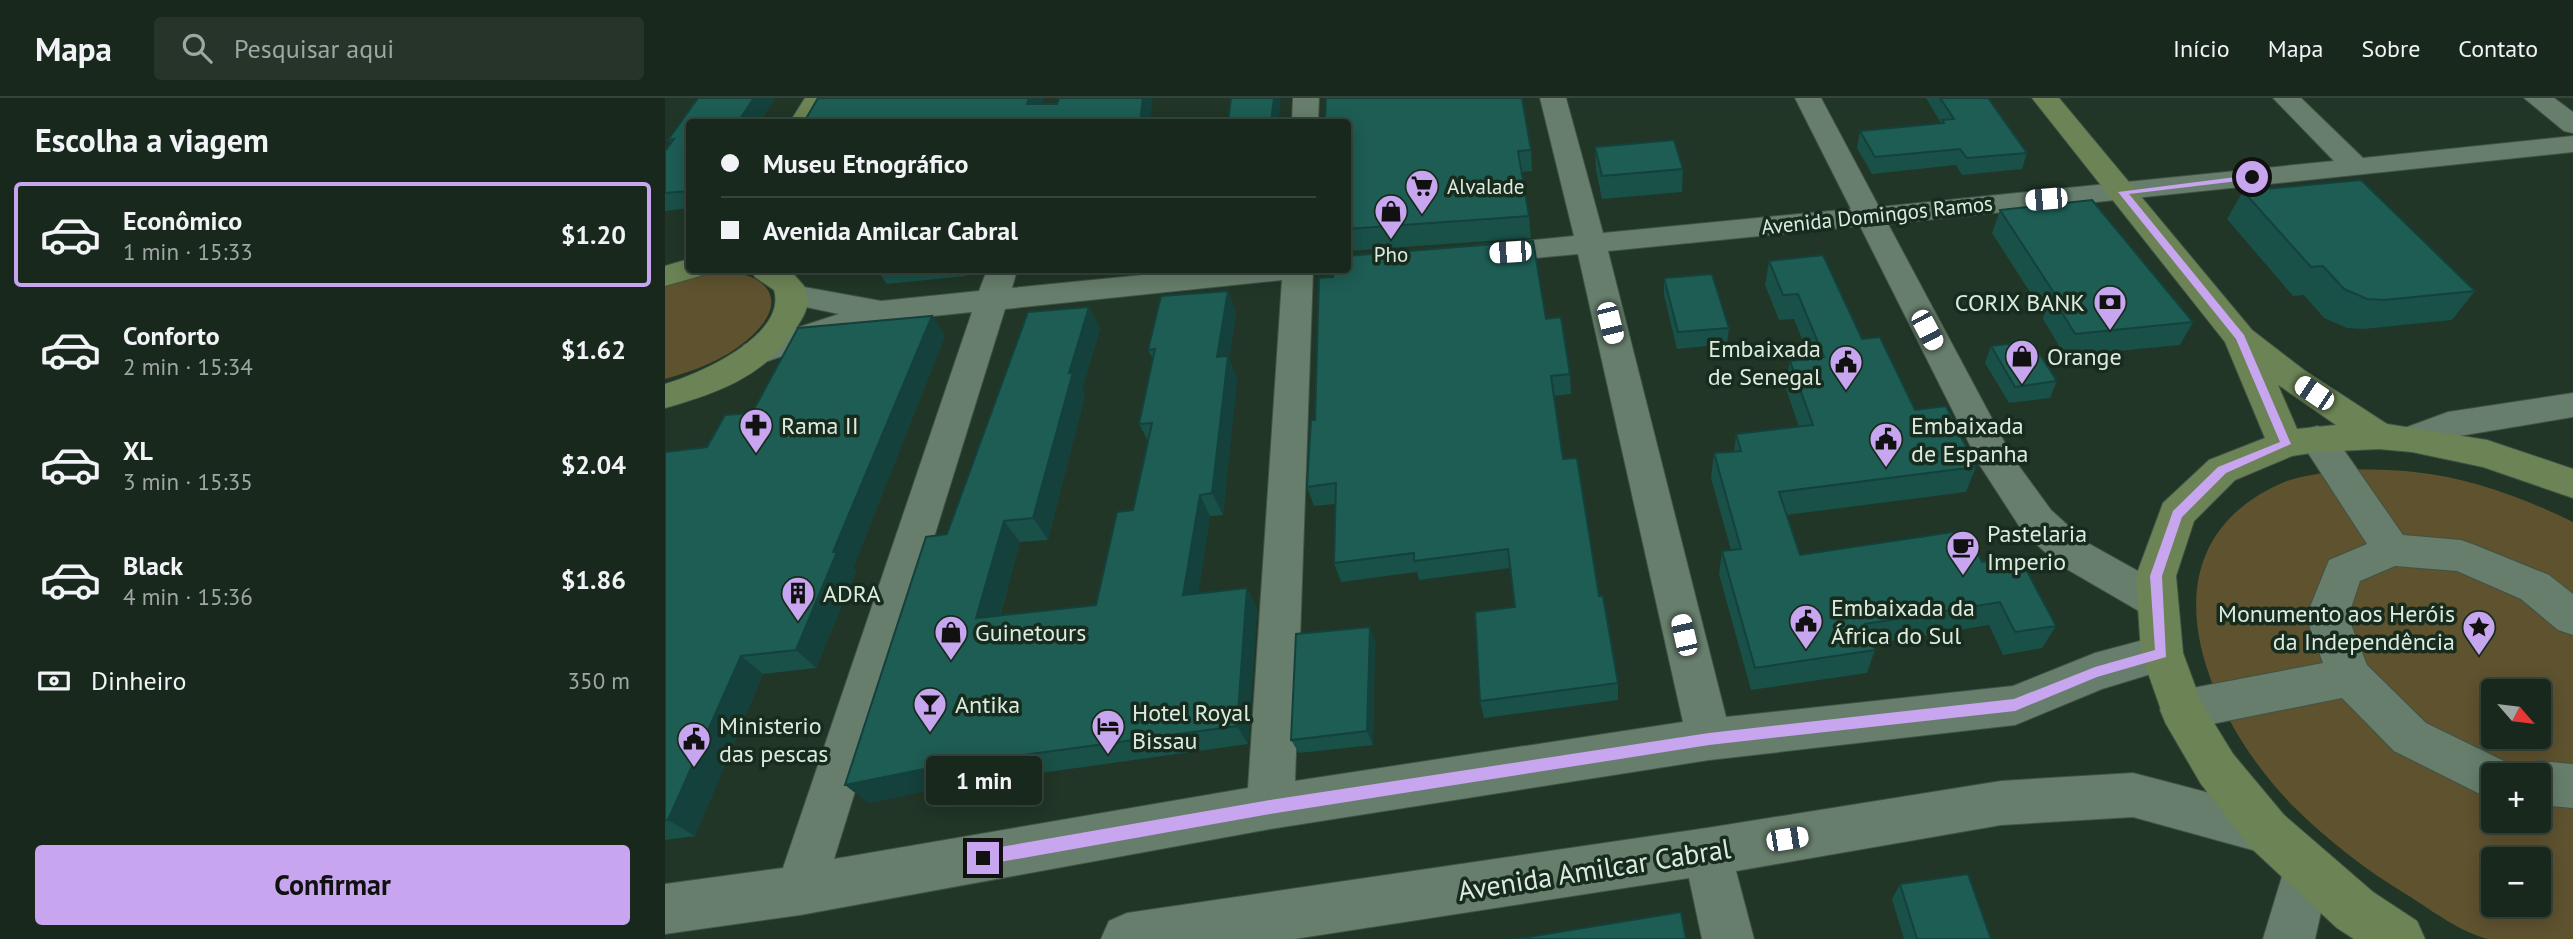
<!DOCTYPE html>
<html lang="pt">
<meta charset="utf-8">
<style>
:root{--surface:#19281d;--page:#26342a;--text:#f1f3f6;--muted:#9fa6a4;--line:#37443b;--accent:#c7a6ef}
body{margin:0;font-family:"PT Sans",sans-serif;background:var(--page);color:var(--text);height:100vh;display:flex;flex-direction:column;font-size:26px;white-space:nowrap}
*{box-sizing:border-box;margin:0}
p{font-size:23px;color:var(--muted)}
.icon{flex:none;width:38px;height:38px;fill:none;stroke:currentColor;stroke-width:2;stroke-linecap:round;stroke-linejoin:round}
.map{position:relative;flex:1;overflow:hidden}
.drawer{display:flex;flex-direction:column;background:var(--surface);width:665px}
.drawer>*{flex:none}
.guide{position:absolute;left:21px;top:21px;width:665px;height:154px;border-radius:7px;box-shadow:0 4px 18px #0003,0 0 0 2px var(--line);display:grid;align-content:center;height:154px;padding:0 35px;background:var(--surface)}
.needle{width:46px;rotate:118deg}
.tools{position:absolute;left:1816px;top:581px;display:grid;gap:14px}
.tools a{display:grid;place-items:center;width:70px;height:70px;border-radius:7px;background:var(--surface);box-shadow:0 4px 18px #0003,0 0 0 2px var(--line);font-size:35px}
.end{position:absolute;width:32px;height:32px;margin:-16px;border:9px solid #c7a6ef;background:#111;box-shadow:0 0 0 4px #111}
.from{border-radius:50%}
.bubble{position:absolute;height:49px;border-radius:7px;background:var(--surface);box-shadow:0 4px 18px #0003,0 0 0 2px var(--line);font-size:23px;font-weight:700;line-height:49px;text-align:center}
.car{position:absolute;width:21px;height:42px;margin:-21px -10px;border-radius:9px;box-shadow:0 0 5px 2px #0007;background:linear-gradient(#fff 24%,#345 0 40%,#fff 0 76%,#345 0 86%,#fff 0)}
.guide b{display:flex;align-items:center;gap:24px;height:66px;font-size:26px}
.guide b+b{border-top:2px solid var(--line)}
.guide i{width:18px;height:18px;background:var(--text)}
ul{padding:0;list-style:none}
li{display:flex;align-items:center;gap:21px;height:105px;margin:0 14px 10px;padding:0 21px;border:4px solid transparent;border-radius:7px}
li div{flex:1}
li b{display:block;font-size:26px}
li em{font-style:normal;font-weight:700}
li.active{border-color:var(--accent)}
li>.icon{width:63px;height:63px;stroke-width:1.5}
h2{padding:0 35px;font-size:32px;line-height:84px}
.pay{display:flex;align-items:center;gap:18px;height:77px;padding:0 35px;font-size:26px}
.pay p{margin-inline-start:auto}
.primary-button{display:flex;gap:14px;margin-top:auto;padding:14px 35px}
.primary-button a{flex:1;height:80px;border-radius:7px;background:var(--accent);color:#111;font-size:28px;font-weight:700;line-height:80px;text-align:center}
header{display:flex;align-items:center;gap:42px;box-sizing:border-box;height:98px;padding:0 35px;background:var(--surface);border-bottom:2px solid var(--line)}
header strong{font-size:33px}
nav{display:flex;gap:38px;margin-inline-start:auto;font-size:24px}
.search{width:490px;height:63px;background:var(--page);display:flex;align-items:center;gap:18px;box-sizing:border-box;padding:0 24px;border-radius:7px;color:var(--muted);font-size:26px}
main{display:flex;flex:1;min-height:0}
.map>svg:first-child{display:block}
</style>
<header>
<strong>Mapa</strong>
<div class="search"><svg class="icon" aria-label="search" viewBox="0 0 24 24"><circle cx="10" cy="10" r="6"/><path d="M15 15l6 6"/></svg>Pesquisar aqui</div>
<nav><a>Início</a><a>Mapa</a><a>Sobre</a><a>Contato</a></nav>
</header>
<main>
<section class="drawer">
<h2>Escolha a viagem</h2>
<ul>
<li class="active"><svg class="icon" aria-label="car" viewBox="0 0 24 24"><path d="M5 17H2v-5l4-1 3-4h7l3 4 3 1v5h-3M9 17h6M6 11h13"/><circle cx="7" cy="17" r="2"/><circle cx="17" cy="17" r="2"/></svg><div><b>Econômico</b><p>1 min · 15:33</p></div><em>$1.20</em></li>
<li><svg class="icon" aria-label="car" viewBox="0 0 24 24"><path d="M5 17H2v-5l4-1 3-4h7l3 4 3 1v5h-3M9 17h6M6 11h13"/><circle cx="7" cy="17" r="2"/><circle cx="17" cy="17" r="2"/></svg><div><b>Conforto</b><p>2 min · 15:34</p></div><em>$1.62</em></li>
<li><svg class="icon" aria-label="car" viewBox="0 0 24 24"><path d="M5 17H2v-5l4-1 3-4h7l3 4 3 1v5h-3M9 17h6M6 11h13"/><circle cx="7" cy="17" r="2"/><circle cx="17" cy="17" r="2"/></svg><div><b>XL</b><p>3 min · 15:35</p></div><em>$2.04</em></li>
<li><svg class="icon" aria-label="car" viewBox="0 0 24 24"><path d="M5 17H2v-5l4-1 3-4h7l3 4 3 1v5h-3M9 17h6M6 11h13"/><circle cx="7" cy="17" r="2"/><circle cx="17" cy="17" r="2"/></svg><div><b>Black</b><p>4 min · 15:36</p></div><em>$1.86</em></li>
</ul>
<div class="pay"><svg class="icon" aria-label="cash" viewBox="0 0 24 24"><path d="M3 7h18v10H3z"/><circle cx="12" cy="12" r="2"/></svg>Dinheiro<p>350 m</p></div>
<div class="primary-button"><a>Confirmar</a></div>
</section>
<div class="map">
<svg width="1908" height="841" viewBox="0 0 1908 841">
<rect width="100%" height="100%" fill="#213627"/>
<!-- green -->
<g fill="#5e522f" fill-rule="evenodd">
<path d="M41,174C94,168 134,198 82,242C59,262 29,273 0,281V184Z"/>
<path d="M1679,371C1702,372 1726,371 1749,374C1803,379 1859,400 1908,424V841C1885,841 1844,841 1823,841C1795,834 1769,814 1744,798C1702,773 1662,742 1627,707C1542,620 1467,451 1617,385C1635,377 1659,376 1679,371ZM1829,593H1874V639H1829ZM1829,677H1874V723H1829ZM1829,761H1874V807H1829Z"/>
</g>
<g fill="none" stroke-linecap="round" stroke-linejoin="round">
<defs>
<g id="street">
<path d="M628,0H654L653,24H627Z"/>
<path d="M875,0H901L938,135L1186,111L1130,0H1156L1214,109L1669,63L1608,0H1636L1698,60L1908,38V54L1223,126L1348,360L1386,412L1421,444L1507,492L1513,504L1507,516L1493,521L1479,516L1393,466L1358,434L1316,369L1195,128L943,153L1061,619L1348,588L1430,555L1497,537L1512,542L1518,555L1512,568L1437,591L1350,627L1044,662L605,731L135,817L0,836V786L118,770L307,214L220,223L103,263L91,266L79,263L74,255L79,247L174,216L117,204L112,197L117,190L128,187L216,203L314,193L322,172H352L347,190L529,172H648L630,683L1018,624L913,156L817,165L806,163L802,156L806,149L817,147L909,138ZM617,182L583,690L169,761L340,211Z"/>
<path d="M1859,0H1889L1908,14V35L1899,33Z"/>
<path d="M1908,295V319L1788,339L1747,354L1734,350L1729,341L1734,332L1783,314Z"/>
<path d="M1652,328L1665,332L1738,437L1796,442L1810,447L1884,477L1908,496V537L1893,532L1856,501L1792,473L1730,468L1695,483L1683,519L1702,567L1761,625L1845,666L1850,677H1829V703L1729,653L1677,600L1517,632L1501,626L1495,612L1501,598L1517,592L1658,565L1641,519L1664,462L1702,446L1634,341L1639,332Z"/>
<path d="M1874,663L1908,666V710L1874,707V677H1854L1858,670Z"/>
<path d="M1468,675L1602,710L1619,717L1626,733L1619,749L1602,756L1468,719L1336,727L1071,773L1089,841H1037L1024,780L629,841H436L444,823L462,815L1042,730L1336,683Z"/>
<path d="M1642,745L1659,752L1666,769L1650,841H1598L1625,752Z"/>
</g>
<g id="secondary">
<path d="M140,0H166L151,24H125Z"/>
<path d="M1367,0H1394L1587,232L1639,272L1722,326L1822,342L1908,371V400L1818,369L1747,354L1714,351L1652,354L1627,358L1570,382L1529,423L1511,478L1518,555L1536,604L1568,656L1619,717L1708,794L1752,823L1760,841H1689L1672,830L1585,749L1536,686L1501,626L1476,555L1471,478L1498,405L1544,362L1600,340L1560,244ZM1613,287L1615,288L1671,327L1632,331Z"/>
<path d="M24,161V172H39L35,178L0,188V168Z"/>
<path d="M86,172H125L139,188L143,200C143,213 136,223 128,234C99,279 49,296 0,310V286C33,277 123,237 109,192L90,179Z"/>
</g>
</defs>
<!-- street casing -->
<use href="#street" stroke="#405345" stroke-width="2"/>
<!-- secondary casing -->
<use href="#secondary" stroke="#405345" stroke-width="2"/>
<!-- street -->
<use href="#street" fill="#677e6c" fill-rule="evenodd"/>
<!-- secondary -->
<use href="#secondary" fill="#6c8355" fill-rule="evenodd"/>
</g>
<!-- wall -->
<g fill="#195048">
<path d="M33,0H110L95,24H24V110L0,113V53L6,46L3,42Z"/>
<path d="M1261,0H1323L1362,55L1357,71L1297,77L1291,67L1207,76L1192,50L1195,33L1276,25Z"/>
<path d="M682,24L866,52L867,73L857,74L864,118L866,140L682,153Z"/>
<path d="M930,49L1018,71L1017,94L937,101L931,72Z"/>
<path d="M1578,93L1810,193L1787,222L1698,231L1682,230L1659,220L1639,197L1628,198L1562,121Z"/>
<path d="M1335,112L1528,224L1515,247L1400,258L1378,221L1379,216L1327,135Z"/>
<path d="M1104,163L1197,241L1250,312L1311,369L1301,394L1121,417L1135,457L1317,464L1391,528L1377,550L1338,557L1324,527L1208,546L1210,552L1202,575L1086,592L1054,476L1057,453L1066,452L1046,380L1049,355L1069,353L1071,336L1134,329L1120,288L1125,263L1145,261L1129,221L1114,222L1100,187Z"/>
<path d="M212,172H303L301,178L222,186Z"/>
<path d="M668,179L881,221L905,276L906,296L889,298L898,361L934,498L953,585V602L819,620L815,603L850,509L845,470L754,482L752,474L676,484L669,465L670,406L649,408L642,389Z"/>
<path d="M999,180L1064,230L1062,246L1012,251L999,197Z"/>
<path d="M563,193L571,215L564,260L572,281L558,417L545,418L533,496L582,490L592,511L583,646L290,687L203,705L282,436L424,209L435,231L417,292L420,297L383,442L355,444L335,518L431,507L468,412L483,343L474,326L488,261L483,252Z"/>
<path d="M267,218L280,238L188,470L191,473L151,570L98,576L30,738L0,742V354L42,349L87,315Z"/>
<path d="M1326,248L1392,283L1385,300L1344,305L1320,265Z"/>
<path d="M710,543L708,647L634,655L626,642Z"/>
<path d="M1235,786L1326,841H1239L1227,801Z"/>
</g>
<!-- shaded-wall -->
<g fill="#14413b">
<path d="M89,0H110L95,24H73Z"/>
<path d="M364,0H379L371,24L362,6Z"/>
<path d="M478,0H488L485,24H475Z"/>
<path d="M609,0H616L613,24H606Z"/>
<path d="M297,172H303L301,178Z"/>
<path d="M563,193L571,215L564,260L572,281L558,417L547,395L552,259Z"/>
<path d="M424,209L435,231L417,292L420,297L383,442L368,420L404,275Z"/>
<path d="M267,218L280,238L188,470L191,473L151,570L131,552L168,454Z"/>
<path d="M535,397L545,418L530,518L518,497Z"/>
<path d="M339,423L355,444L328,541L311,520Z"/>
<path d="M582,490L592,511L583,646L572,628Z"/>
<path d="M705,529L710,543L708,647L702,633Z"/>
<path d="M76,558L98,576L30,738L3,722Z"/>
<path d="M269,669L290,687L203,705L180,687Z"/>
</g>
<!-- building -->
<g fill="#1d5d54" stroke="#14413b" stroke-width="2">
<path d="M33,0H89L73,24H24V93L0,95V53L9,41L3,42Z"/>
<path d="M153,0H364L362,6H392L394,0H478L475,24H139Z"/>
<path d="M566,0H609L606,24H563Z"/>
<path d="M661,0H857L866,52L853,53L864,118L682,131V24H660Z"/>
<path d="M1275,0H1323L1362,55L1302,60L1295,51L1210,59L1195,33L1279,25L1277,22L1289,21Z"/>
<path d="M1009,42L1018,71L937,78L930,49Z"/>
<path d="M1696,82L1810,193L1719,202L1702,201L1679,191L1658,168L1646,169L1578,93Z"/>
<path d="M1427,102L1528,224L1410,236L1387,198H1391L1335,112Z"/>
<path d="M868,143L881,221L896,219L905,276L886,278L898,361L912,360L934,498H938L953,585L815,603L810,514L850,509L843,451L749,463V455L669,465L671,385L642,389L646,322H650L654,180L668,179V172H682V158Z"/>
<path d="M1158,157L1197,241L1215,239L1250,312L1281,308L1311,369L1114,394L1135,457L1301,432L1317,464L1354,458L1391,528L1350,534L1335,504L1200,526L1210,552L1090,570L1057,453L1076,451L1049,355L1076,353L1071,336L1148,327L1125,263L1159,259L1133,196L1118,197L1104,163Z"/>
<path d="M1047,176L1064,230L1013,234L999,180Z"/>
<path d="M563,193L552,259L563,258L547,395L535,397L518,497L582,490L572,628L269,669L180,687L261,439L282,436L363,214L424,209L404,275L408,274L368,420L339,423L311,520L431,507L452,414L468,412L487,325L474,326L490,251L483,252L496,198Z"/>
<path d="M267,218L168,454H172L131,552L76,558L3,722H0V354L42,349L60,317L87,315L133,230Z"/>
<path d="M1366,243L1392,283L1350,289L1326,248Z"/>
<path d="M705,529L702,633L626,642L631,536Z"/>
<path d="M1303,776L1326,841H1252L1235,786Z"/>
<path d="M1016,814L1021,841H851Z"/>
</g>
<!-- route -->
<path fill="#c7a6ef" d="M1587,77L1590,81L1464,96L1579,237L1626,346L1561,375L1517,419L1497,478L1501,559L1432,579L1350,613L1044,647L605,716L318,767L313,764L310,760L313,755L318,752L605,702L1044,635L1349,601L1430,569L1490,552L1485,478L1508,413L1553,369L1615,344L1571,241L1453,94Z"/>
<!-- icons -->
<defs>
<symbol id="supermarket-pin" viewBox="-11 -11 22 30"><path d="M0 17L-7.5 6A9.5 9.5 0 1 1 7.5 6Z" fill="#c7a6ef" stroke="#172c1d"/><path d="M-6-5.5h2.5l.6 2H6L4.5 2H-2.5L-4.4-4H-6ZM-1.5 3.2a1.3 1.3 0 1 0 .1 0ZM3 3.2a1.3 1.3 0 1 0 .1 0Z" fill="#111"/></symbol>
<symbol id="shop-pin" viewBox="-11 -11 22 30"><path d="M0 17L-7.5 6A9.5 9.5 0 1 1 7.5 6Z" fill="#c7a6ef" stroke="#172c1d"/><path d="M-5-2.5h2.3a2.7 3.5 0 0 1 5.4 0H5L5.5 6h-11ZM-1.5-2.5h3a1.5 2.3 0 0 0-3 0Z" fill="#111"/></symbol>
<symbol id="bank-pin" viewBox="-11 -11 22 30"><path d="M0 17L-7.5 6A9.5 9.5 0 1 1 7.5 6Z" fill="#c7a6ef" stroke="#172c1d"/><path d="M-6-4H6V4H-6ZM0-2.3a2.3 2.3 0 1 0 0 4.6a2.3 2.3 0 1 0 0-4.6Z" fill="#111"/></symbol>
<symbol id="civic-pin" viewBox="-11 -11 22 30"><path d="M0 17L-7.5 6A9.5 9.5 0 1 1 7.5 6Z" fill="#c7a6ef" stroke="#172c1d"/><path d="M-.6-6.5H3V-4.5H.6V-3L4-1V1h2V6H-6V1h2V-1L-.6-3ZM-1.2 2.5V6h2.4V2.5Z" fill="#111"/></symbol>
<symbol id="pharmacy-pin" viewBox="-11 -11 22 30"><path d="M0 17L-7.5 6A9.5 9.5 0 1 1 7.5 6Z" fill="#c7a6ef" stroke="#172c1d"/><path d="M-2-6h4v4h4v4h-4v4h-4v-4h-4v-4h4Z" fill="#111"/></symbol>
<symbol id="cafe-pin" viewBox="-11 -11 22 30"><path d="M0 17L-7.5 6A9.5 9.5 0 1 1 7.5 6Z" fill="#c7a6ef" stroke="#172c1d"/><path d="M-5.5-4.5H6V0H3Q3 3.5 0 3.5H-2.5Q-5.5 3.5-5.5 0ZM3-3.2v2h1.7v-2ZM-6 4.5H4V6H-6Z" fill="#111"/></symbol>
<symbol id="building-pin" viewBox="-11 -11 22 30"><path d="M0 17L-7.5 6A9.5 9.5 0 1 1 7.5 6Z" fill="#c7a6ef" stroke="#172c1d"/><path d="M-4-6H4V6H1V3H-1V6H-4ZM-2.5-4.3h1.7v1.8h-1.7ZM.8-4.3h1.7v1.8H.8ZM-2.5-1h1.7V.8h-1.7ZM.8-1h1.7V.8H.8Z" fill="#111"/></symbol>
<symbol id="sight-pin" viewBox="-11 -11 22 30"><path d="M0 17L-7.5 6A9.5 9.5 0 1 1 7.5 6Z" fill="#c7a6ef" stroke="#172c1d"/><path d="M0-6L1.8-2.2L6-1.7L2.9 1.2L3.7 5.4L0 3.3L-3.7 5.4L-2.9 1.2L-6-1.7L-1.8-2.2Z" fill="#111"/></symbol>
<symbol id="bar-pin" viewBox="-11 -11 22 30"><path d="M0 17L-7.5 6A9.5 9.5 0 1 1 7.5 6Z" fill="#c7a6ef" stroke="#172c1d"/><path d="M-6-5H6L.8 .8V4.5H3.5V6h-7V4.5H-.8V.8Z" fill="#111"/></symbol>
<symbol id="hotel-pin" viewBox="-11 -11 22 30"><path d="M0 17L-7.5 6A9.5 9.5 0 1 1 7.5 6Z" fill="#c7a6ef" stroke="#172c1d"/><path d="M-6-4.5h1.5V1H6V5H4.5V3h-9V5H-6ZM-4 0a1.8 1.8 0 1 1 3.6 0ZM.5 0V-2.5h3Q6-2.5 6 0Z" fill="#111"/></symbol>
</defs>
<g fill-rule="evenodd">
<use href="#supermarket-pin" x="738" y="69" width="38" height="52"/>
<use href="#shop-pin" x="707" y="94" width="38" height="52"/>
<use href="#bank-pin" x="1426" y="185" width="38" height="52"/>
<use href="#shop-pin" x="1338" y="239" width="38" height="52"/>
<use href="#civic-pin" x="1162" y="245" width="38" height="52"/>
<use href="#pharmacy-pin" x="72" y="308" width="38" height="52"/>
<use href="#civic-pin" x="1202" y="322" width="38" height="52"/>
<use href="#cafe-pin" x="1279" y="430" width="38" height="52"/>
<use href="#building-pin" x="114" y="476" width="38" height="52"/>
<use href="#civic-pin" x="1122" y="504" width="38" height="52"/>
<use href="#sight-pin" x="1795" y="510" width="38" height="52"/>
<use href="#shop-pin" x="267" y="515" width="38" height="52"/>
<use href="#bar-pin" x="246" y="587" width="38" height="52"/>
<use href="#hotel-pin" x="424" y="609" width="38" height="52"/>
<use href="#civic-pin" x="10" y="622" width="38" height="52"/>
</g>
<g text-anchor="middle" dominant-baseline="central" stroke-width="7" stroke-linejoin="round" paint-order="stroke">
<!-- far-poi labels -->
<g font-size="21" fill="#ddeae0" stroke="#172c1d" text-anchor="start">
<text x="782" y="88">Alvalade</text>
<text x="726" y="156" text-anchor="middle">Pho</text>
</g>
<!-- far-street labels -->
<g font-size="21" fill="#ddeae0" stroke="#172c1d">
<text transform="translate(1212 117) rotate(-6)">Avenida Domingos Ramos</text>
</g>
<!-- poi labels -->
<g font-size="24" fill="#ddeae0" stroke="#172c1d" text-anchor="start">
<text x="1420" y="204" text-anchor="end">CORIX BANK</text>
<text x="1156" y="250" text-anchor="end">Embaixada<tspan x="1156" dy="28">de Senegal</tspan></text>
<text x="1382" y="258">Orange</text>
<text x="116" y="327">Rama II</text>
<text x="1246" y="327">Embaixada<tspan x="1246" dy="28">de Espanha</tspan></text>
<text x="1322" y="435">Pastelaria<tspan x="1322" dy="28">Imperio</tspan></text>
<text x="158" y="495">ADRA</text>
<text x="1166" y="509">Embaixada da<tspan x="1166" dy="28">África do Sul</tspan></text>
<text x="1790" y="515" text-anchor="end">Monumento aos Heróis<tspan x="1790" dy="28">da Independência</tspan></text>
<text x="310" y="534">Guinetours</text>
<text x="290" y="606">Antika</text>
<text x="467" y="614">Hotel Royal<tspan x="467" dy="28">Bissau</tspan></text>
<text x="54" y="627">Ministerio<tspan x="54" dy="28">das pescas</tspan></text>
</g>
<!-- near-street labels -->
<g font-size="28" fill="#ddeae0" stroke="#172c1d">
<text transform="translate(929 771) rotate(-9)">Avenida Amilcar Cabral</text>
</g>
</g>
</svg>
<div class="tools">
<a><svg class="needle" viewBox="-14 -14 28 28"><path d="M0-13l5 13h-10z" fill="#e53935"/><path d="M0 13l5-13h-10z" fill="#9fa6a4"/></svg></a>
<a>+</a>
<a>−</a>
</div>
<i class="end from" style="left:1587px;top:79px"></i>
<i class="end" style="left:318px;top:760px"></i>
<div class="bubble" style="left:261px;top:658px;width:116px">1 min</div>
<i class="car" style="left:1381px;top:101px;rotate:265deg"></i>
<i class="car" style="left:845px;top:154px;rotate:266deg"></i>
<i class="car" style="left:945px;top:225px;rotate:166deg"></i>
<i class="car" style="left:1262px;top:232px;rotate:152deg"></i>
<i class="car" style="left:1649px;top:295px;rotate:304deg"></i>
<i class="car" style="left:1019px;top:537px;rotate:347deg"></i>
<i class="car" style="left:1122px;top:741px;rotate:81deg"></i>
<div class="guide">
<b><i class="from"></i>Museu Etnográfico</b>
<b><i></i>Avenida Amilcar Cabral</b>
</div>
</div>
</main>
